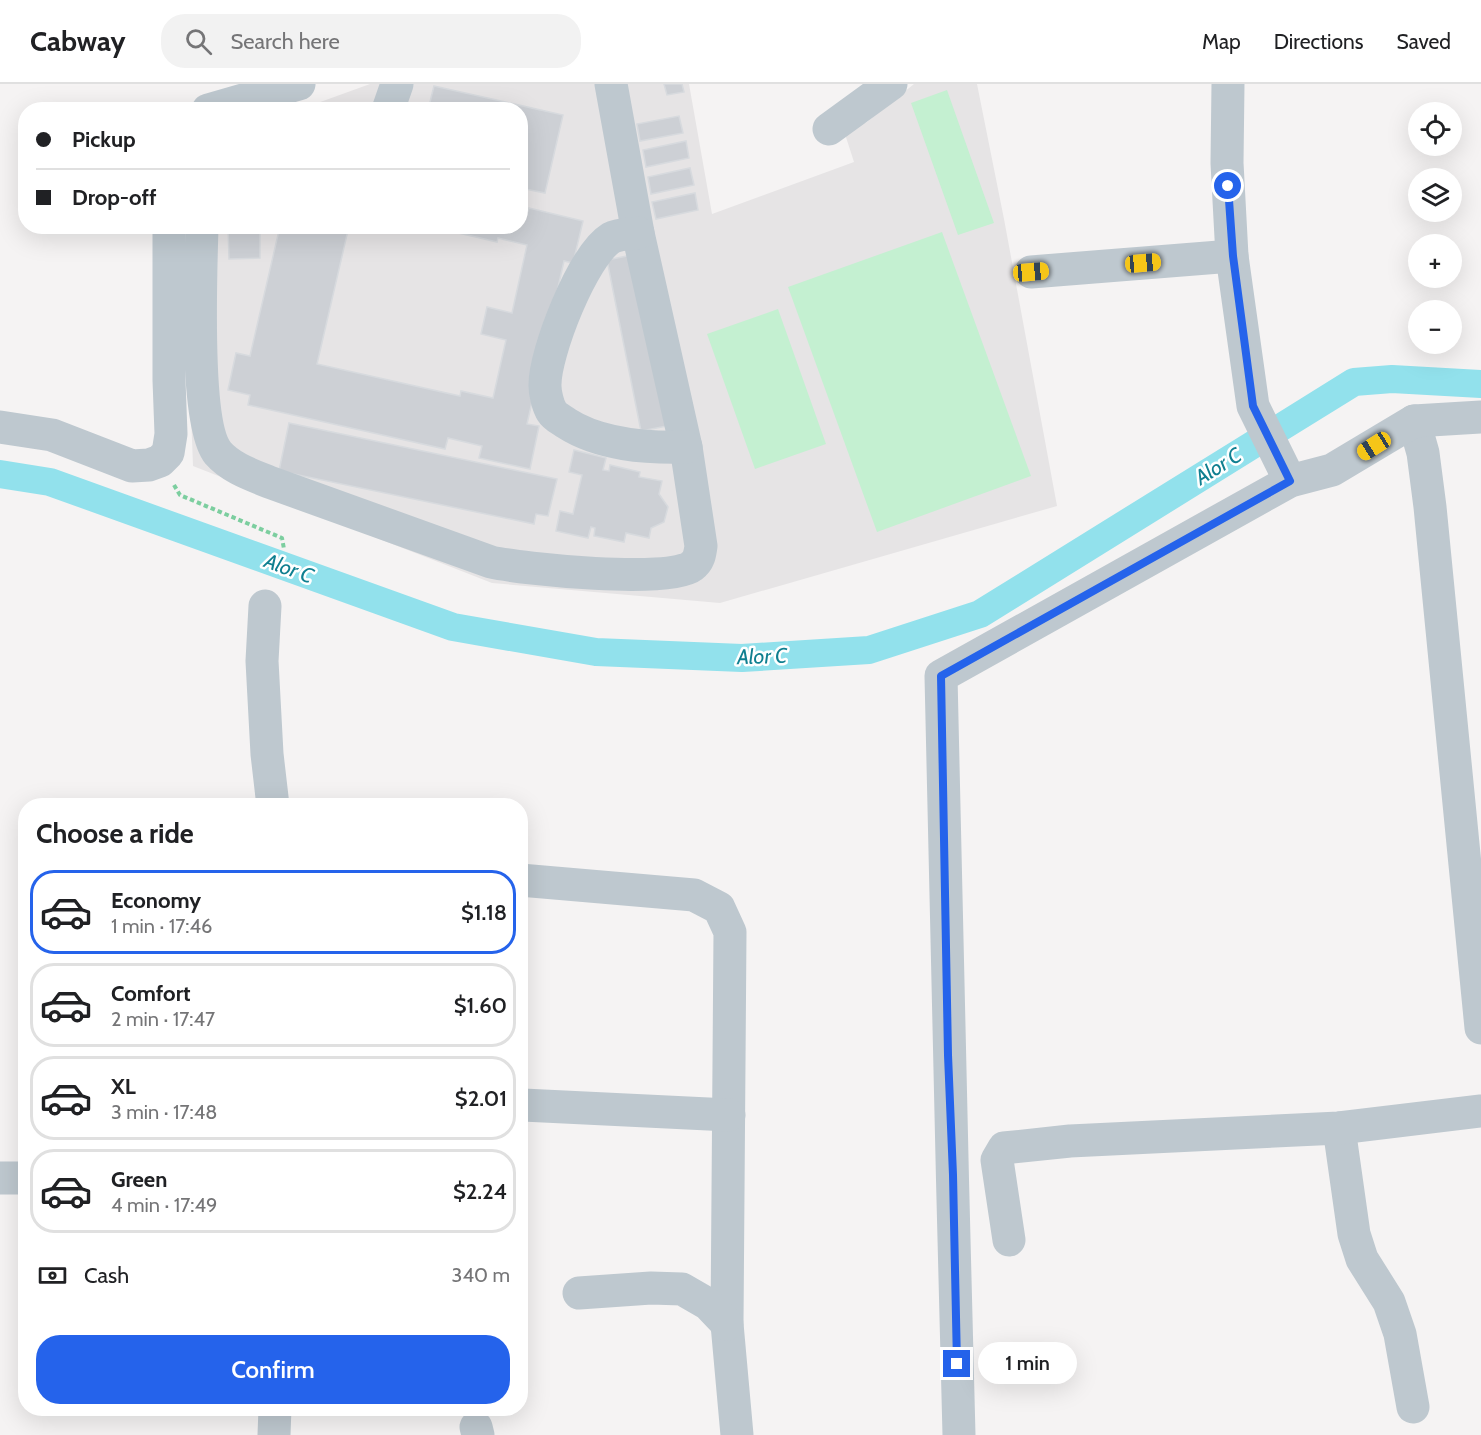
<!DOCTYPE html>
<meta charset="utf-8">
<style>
:root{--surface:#fff;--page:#f2f2f2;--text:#202124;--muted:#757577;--line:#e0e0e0;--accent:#2563eb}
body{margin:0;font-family:Cabin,sans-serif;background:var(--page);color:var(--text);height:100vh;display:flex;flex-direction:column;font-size:22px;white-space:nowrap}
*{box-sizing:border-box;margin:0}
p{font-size:20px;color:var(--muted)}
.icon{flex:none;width:33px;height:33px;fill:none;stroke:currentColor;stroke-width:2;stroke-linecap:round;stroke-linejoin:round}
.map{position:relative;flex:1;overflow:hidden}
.panel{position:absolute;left:18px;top:714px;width:510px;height:618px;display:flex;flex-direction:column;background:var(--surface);border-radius:24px;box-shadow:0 6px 24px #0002}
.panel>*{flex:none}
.hud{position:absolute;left:18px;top:18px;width:510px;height:132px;border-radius:24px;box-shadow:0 6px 24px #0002;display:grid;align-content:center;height:132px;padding:0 18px;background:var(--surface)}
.fabs{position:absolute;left:1408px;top:18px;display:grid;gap:12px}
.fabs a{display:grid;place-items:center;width:54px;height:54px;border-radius:50%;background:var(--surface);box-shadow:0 6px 24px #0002;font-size:30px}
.end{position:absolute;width:27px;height:27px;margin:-14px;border:8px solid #2563eb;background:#fff;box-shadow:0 0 0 3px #fff}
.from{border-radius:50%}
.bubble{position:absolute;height:42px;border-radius:21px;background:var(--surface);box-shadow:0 6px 24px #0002;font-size:20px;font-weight:600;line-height:42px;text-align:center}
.car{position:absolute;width:18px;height:36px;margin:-18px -9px;border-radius:8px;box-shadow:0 0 4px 2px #0007;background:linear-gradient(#f5c518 24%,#345 0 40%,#f5c518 0 76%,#345 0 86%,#f5c518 0)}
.hud b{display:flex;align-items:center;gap:21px;height:57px;font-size:22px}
.hud b+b{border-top:2px solid var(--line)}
.hud i{width:15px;height:15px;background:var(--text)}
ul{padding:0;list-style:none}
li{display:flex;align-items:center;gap:18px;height:84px;margin:0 12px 9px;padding:0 6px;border:3px solid var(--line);border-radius:24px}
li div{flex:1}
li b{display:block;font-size:22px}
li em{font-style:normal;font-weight:600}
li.active{border-color:var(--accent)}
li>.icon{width:54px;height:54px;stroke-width:1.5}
h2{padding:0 18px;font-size:27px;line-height:72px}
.pay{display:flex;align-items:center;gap:15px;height:66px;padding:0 18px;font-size:22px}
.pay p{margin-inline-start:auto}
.primary-button{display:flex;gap:12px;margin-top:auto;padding:12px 18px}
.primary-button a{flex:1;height:69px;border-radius:24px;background:var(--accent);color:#fff;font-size:24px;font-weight:600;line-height:69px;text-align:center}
header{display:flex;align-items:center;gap:36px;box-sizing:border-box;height:84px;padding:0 30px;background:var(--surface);border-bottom:2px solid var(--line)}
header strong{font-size:28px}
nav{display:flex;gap:33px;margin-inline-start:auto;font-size:21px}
.search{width:420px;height:54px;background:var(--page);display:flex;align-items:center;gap:15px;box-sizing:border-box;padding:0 21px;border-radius:24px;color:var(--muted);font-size:22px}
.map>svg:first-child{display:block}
</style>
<header>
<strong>Cabway</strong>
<div class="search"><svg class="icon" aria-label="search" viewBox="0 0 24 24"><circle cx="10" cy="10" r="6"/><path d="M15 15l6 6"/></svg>Search here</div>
<nav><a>Map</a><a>Directions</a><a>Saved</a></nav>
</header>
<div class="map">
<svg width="1481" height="1351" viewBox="0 0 1481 1351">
<rect width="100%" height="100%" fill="#f5f3f3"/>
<!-- education -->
<path fill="#e6e4e5" d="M370,0H689L712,130L854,78L844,47L867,38L914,0H977L1004,135L1057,422L720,519L492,499L193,382L184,143L520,142V26L301,25Z"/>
<!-- green -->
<g fill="#c4f0d1">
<path d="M947,6L994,139L958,151L911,19Z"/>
<path d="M942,148L1031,392L877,448L788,203Z"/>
<path d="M778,225L826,360L755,385L707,250Z"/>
</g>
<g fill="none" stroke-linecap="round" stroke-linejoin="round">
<!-- canal -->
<path stroke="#92e1ec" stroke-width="28" d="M0,390L50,398L453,543L596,568L742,574L869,566L980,530L1354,298L1392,295L1481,300"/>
</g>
<!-- building -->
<g fill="#cdd0d5" stroke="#d7dade" stroke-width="1.5">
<path d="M664,0H682L684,8L667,11Z"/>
<path d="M434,2L563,31L545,109L520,104V26H428Z"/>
<path d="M679,32L683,49L640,57L637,40Z"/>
<path d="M686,57L689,74L646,83L643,66Z"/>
<path d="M690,84L694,101L651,110L648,93Z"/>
<path d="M695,109L698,126L656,135L652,118Z"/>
<path d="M529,124L583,137L573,179L564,177L527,340L539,342L530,385L479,374L482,362L448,354L445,365L248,321L250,311L228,306L236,269L250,272L280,142H349L317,280L460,312L461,307L493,314L506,256L481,250L487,223L512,229L527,161L498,154L497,158L429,142H520V125L528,127Z"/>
<path d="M228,142H260V174L229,175Z"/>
<path d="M632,171L667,342L641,347L607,176Z"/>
<path d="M289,339L557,395L548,432L536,430L534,440L279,387Z"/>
<path d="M574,366L606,374L603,386L609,387L610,381L640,388L639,393L662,397L659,410L668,423L664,438L651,444L649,454L626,449L624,458L594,452L595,444L591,443L588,454L556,447L560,427L573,430L582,391L569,388Z"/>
</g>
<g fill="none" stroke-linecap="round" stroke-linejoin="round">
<!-- path -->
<path stroke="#7cce9f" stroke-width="4" stroke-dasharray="4.5 3" stroke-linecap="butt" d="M174,401L180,411L282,454L284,465"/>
<!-- minor -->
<g stroke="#bec8cf" stroke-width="33">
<path d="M1228,0L1227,79L1232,172L1253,322L1290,397"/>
<path d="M208,26L299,0"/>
<path d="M388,26L397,0"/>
<path d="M829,45L891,0"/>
<path d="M202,142C201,186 194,340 218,369C231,384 252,391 269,398L491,478C522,485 670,500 692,482C699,477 700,470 701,462L686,363L638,149L611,0"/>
<path d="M638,149C630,150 618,150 611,154C583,171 544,270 545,302C545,309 548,322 552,328C555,333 562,336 566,339C600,361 646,364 686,363"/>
<path d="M1031,188L1232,172"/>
<path d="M1414,337L1423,369L1430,423L1481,944"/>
<path d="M0,343L52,351L132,382L149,381L160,377L168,369L171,350L169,296V142"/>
<path d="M265,522L262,577L267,670L273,722"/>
<path d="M520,796L694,811L719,824L730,848L727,1240L737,1351"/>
<path d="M523,1021L729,1031"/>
<path d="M1339,1044L1354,1150L1362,1175L1389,1218L1400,1250L1413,1323"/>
<path d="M0,1094H26"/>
<path d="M1009,1156L997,1076L1004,1064L1070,1057L1339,1044L1481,1027"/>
<path d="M579,1209L651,1204L682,1205L708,1220L727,1240"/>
<path d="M476,1343L478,1351"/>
<path d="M274,1351L275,1324"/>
<path d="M959,1351C953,1098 945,845 941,592L1290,397L1332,386L1414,337L1481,333"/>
</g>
</g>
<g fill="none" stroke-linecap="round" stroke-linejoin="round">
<!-- route -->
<path stroke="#2563eb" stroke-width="8" d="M957,1280L953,1091L948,971L941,592L1290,397L1253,322L1233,172L1228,102"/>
</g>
<g text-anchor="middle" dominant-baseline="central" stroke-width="5" stroke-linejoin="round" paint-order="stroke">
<!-- water labels -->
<g font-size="21" font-style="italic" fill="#0f7f90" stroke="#fff">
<text transform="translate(1218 382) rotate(-32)">Alor C</text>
<text transform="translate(289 484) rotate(20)">Alor C</text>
<text transform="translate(762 572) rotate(-2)">Alor C</text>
</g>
</g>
</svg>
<div class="fabs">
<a><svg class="icon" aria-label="locate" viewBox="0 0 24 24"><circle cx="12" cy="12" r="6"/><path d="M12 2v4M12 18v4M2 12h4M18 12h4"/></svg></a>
<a><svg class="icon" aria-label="layers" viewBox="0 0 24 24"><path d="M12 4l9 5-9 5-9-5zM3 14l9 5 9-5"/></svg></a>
<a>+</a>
<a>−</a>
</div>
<i class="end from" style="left:1228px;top:102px"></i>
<i class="end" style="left:957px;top:1280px"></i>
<div class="bubble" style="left:978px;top:1258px;width:99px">1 min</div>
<i class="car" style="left:1143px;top:179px;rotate:85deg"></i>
<i class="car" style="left:1031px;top:188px;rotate:85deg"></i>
<i class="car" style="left:1374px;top:362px;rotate:238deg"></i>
<div class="hud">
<b><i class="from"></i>Pickup</b>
<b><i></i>Drop-off</b>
</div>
<section class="panel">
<h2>Choose a ride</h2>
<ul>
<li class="active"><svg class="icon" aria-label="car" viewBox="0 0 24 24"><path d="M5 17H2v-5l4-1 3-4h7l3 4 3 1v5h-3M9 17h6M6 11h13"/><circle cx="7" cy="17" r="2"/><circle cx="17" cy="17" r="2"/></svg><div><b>Economy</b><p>1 min · 17:46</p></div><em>$1.18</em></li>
<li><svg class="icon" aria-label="car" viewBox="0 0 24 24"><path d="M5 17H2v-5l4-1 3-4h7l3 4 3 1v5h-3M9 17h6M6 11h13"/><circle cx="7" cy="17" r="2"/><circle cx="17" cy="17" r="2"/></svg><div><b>Comfort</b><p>2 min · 17:47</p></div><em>$1.60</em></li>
<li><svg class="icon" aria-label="car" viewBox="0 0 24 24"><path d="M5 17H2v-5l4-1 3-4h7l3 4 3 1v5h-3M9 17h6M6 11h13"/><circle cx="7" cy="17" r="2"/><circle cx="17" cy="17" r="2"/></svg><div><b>XL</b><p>3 min · 17:48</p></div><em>$2.01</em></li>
<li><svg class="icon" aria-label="car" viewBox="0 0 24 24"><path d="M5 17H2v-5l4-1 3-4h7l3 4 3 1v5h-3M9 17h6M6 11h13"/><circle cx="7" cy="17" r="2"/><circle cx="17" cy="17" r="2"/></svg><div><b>Green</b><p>4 min · 17:49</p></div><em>$2.24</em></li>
</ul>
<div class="pay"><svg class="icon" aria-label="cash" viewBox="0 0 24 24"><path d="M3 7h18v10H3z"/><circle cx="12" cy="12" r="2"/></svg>Cash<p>340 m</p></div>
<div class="primary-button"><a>Confirm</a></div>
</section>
</div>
